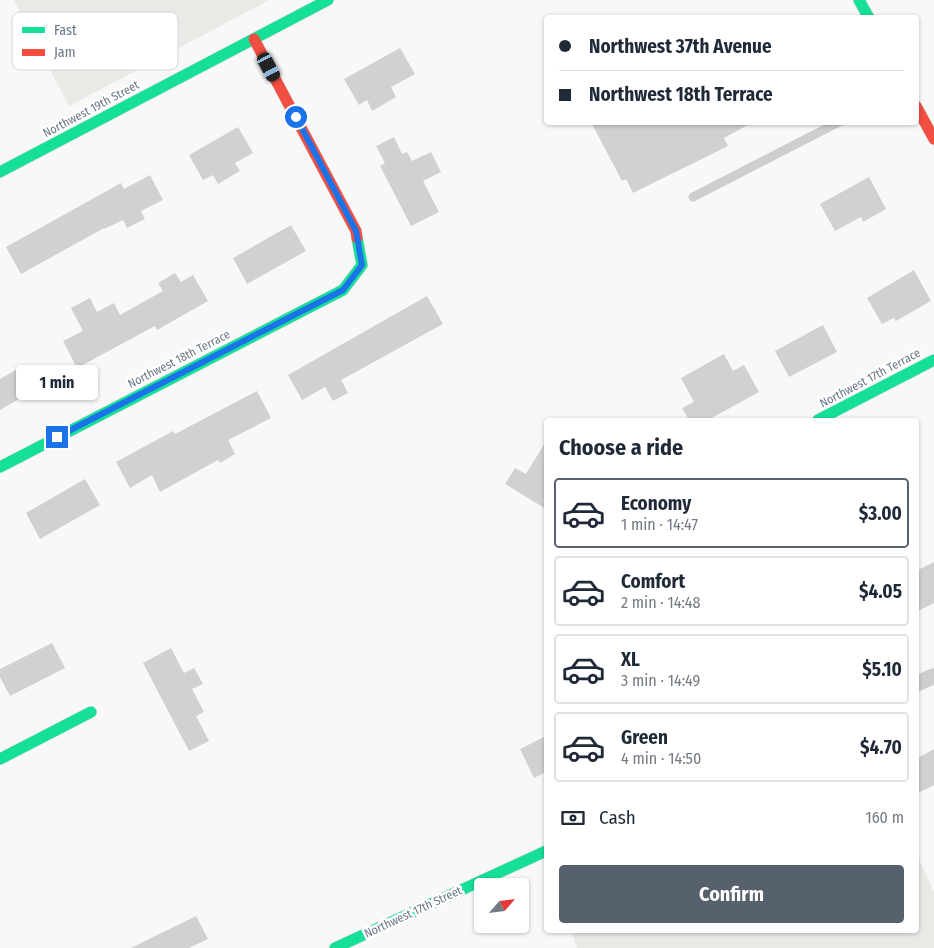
<!DOCTYPE html>
<meta charset="utf-8">
<style>
:root{--surface:#fff;--page:#f2f2f3;--text:#1f2937;--muted:#747a83;--line:#e0e1e3;--accent:#57606d}
body{margin:0;font-family:"Fira Sans Condensed",sans-serif;background:var(--page);color:var(--text);height:100vh;display:flex;flex-direction:column;font-size:19px;white-space:nowrap}
*{box-sizing:border-box;margin:0}
p{font-size:16px;color:var(--muted)}
.icon{flex:none;width:28px;height:28px;fill:none;stroke:currentColor;stroke-width:2;stroke-linecap:round;stroke-linejoin:round}
.map{position:relative;flex:1;overflow:hidden}
.side{position:absolute;left:544px;top:418px;width:375px;height:515px;display:flex;flex-direction:column;background:var(--surface);border-radius:5px;box-shadow:0 1px 4px #0004}
.side>*{flex:none}
.hud{position:absolute;left:544px;top:15px;width:375px;height:110px;border-radius:5px;box-shadow:0 1px 4px #0004;display:grid;align-content:center;height:110px;padding:0 15px;background:var(--surface)}
.needle{width:32px;rotate:62deg}
.controls{position:absolute;left:474px;top:878px;display:grid;gap:10px}
.controls a{display:grid;place-items:center;width:55px;height:55px;border-radius:5px;background:var(--surface);box-shadow:0 1px 4px #0004;font-size:25px}
.end{position:absolute;width:22px;height:22px;margin:-11px;border:6px solid #1a73e8;background:#fff;box-shadow:0 0 0 2px #fff}
.from{border-radius:50%}
.bubble{position:absolute;height:35px;border-radius:5px;background:var(--surface);box-shadow:0 1px 4px #0004;font-size:16px;font-weight:700;line-height:35px;text-align:center}
.car{position:absolute;width:15px;height:30px;margin:-15px -8px;border-radius:6px;box-shadow:0 0 4px 1px #0007;background:linear-gradient(#222 24%,#8ab4d8 0 40%,#222 0 76%,#8ab4d8 0 86%,#222 0)}
.hud b{display:flex;align-items:center;gap:18px;height:48px;font-size:19px}
.hud b+b{border-top:1px solid var(--line)}
.hud i{width:12px;height:12px;background:var(--text)}
ul{padding:0;list-style:none}
li{display:flex;align-items:center;gap:15px;height:70px;margin:0 10px 8px;padding:0 5px;border:2px solid var(--line);border-radius:5px}
li div{flex:1}
li b{display:block;font-size:19px}
li em{font-style:normal;font-weight:700}
li.selected{border-color:var(--accent)}
li>.icon{width:45px;height:45px;stroke-width:1.5}
h2{padding:0 15px;font-size:22px;line-height:60px}
.pay{display:flex;align-items:center;gap:12px;height:55px;padding:0 15px;font-size:19px}
.pay p{margin-inline-start:auto}
.primary-button{display:flex;gap:10px;margin-top:auto;padding:10px 15px}
.primary-button a{flex:1;height:58px;border-radius:5px;background:var(--accent);color:#fff;font-size:20px;font-weight:700;line-height:58px;text-align:center}
.map>svg:first-child{display:block}
</style>
<div class="map">
<svg width="934" height="948" viewBox="0 0 934 948">
<rect width="100%" height="100%" fill="#f8f8f8"/>
<!-- green -->
<g fill="#e7eae5">
<path d="M14,0H269L69,106Z"/>
<path d="M916,853L934,892V948H577L571,930H916Z"/>
</g>
<!-- building -->
<g fill="#d0d1d2">
<path d="M400,48L415,74L391,87L396,97L372,111L367,100L359,105L344,79Z"/>
<path d="M591,122H753L724,138L728,146L633,193L626,179L622,181Z"/>
<path d="M238,127L253,153L235,163L240,171L218,184L213,175L203,180L189,155Z"/>
<path d="M394,137L402,154L407,152L412,161L431,152L441,172L423,181L439,212L411,226L380,166L385,163L376,146Z"/>
<path d="M150,175L163,200L141,211L145,219L127,228L123,220L104,229V228L21,274L6,247L121,183L124,189Z"/>
<path d="M869,177L886,209L863,222L861,217L835,231L820,204Z"/>
<path d="M291,225L306,251L247,284L233,258Z"/>
<path d="M914,270L931,301L896,321L894,318L882,324L867,298Z"/>
<path d="M175,273L181,282L193,275L208,301L157,330L155,326L77,368L63,341L83,331L71,308L90,298L97,312L114,303L120,315L163,291L158,283Z"/>
<path d="M427,296L443,324L341,380L348,393L333,401L325,387L302,400L288,375Z"/>
<path d="M823,325L837,352L789,377L775,351Z"/>
<path d="M724,354L733,371L744,365L759,392L708,420H689L682,408L694,402L681,378Z"/>
<path d="M25,365L38,388L0,410V379Z"/>
<path d="M257,391L271,418L228,440L235,454L220,463L218,460L160,492L152,475L130,488L116,462L173,431L175,434Z"/>
<path d="M546,441V509L505,484L515,468L526,474Z"/>
<path d="M85,479L100,505L40,539L26,513Z"/>
<path d="M934,562V603L916,612V571Z"/>
<path d="M52,643L65,668L10,696L0,677V669Z"/>
<path d="M171,648L184,673L194,668L203,684L192,689L204,712L196,716L209,741L189,751L143,663Z"/>
<path d="M546,736V772L534,778L520,749Z"/>
<path d="M934,749V785L916,794V759Z"/>
<path d="M196,916L208,939L189,948H131Z"/>
</g>
<g fill="none" stroke-linecap="round" stroke-linejoin="round">
<defs>
<g id="fast">
<path d="M859,0L869,18"/>
<path d="M0,172L328,0"/>
<path d="M818,420L934,360"/>
<path d="M0,467L343,290L362,265L357,238"/>
<path d="M0,759L91,712"/>
<path d="M335,948L546,851"/>
</g>
<g id="jam">
<path d="M254,39L356,231L357,238"/>
<path d="M916,106L934,139"/>
</g>
</defs>
<!-- fast casing -->
<use href="#fast" stroke="#d5d6d7" stroke-width="12"/>
<!-- jam casing -->
<use href="#jam" stroke="#d5d6d7" stroke-width="12"/>
<!-- lane -->
<path stroke="#cdcecf" stroke-width="9" d="M693,197L839,122"/>
<!-- street -->
<path stroke="#cdcecf" stroke-width="16" d="M916,684L934,676"/>
<!-- fast -->
<use href="#fast" stroke="#16e098" stroke-width="11"/>
<!-- jam -->
<use href="#jam" stroke="#f24e42" stroke-width="11"/>
</g>
<g fill="none" stroke-linecap="round" stroke-linejoin="round">
<!-- route -->
<path stroke="#1a73e8" stroke-width="6" d="M57,437L343,290L362,265L356,231L296,117"/>
</g>
<g text-anchor="middle" dominant-baseline="central" stroke-width="5" stroke-linejoin="round" paint-order="stroke">
<!-- street labels -->
<g font-size="12" fill="#6a7787" stroke="#fff">
<text transform="translate(91 109) rotate(-28)">Northwest 19th Street</text>
<text transform="translate(179 359) rotate(-27)">Northwest 18th Terrace</text>
<text transform="translate(870 378) rotate(-28)">Northwest 17th Terrace</text>
<text transform="translate(413 912) rotate(-25)">Northwest 17th Street</text>
</g>
</g>
<!-- legend -->
<rect x="12" y="12" width="166" height="58" rx="8" fill="#fff" stroke="#d2d6db" stroke-width="1"/>
<rect x="22" y="27" width="23" height="6" fill="#16e098"/>
<rect x="22" y="49" width="23" height="7" fill="#f24e42"/>
<g font-size="14" fill="#6a7787">
<text x="54" y="35">Fast</text>
<text x="54" y="57">Jam</text>
</g>
</svg>
<div class="controls">
<a><svg class="needle" viewBox="-14 -14 28 28"><path d="M0-13l5 13h-10z" fill="#e53935"/><path d="M0 13l5-13h-10z" fill="#747a83"/></svg></a>
</div>
<i class="end from" style="left:296px;top:117px"></i>
<i class="end" style="left:57px;top:437px"></i>
<div class="bubble" style="left:16px;top:365px;width:82px">1 min</div>
<i class="car" style="left:269px;top:67px;rotate:152deg"></i>
<div class="hud">
<b><i class="from"></i>Northwest 37th Avenue</b>
<b><i></i>Northwest 18th Terrace</b>
</div>
<section class="side">
<h2>Choose a ride</h2>
<ul>
<li class="selected"><svg class="icon" aria-label="car" viewBox="0 0 24 24"><path d="M5 17H2v-5l4-1 3-4h7l3 4 3 1v5h-3M9 17h6M6 11h13"/><circle cx="7" cy="17" r="2"/><circle cx="17" cy="17" r="2"/></svg><div><b>Economy</b><p>1 min · 14:47</p></div><em>$3.00</em></li>
<li><svg class="icon" aria-label="car" viewBox="0 0 24 24"><path d="M5 17H2v-5l4-1 3-4h7l3 4 3 1v5h-3M9 17h6M6 11h13"/><circle cx="7" cy="17" r="2"/><circle cx="17" cy="17" r="2"/></svg><div><b>Comfort</b><p>2 min · 14:48</p></div><em>$4.05</em></li>
<li><svg class="icon" aria-label="car" viewBox="0 0 24 24"><path d="M5 17H2v-5l4-1 3-4h7l3 4 3 1v5h-3M9 17h6M6 11h13"/><circle cx="7" cy="17" r="2"/><circle cx="17" cy="17" r="2"/></svg><div><b>XL</b><p>3 min · 14:49</p></div><em>$5.10</em></li>
<li><svg class="icon" aria-label="car" viewBox="0 0 24 24"><path d="M5 17H2v-5l4-1 3-4h7l3 4 3 1v5h-3M9 17h6M6 11h13"/><circle cx="7" cy="17" r="2"/><circle cx="17" cy="17" r="2"/></svg><div><b>Green</b><p>4 min · 14:50</p></div><em>$4.70</em></li>
</ul>
<div class="pay"><svg class="icon" aria-label="cash" viewBox="0 0 24 24"><path d="M3 7h18v10H3z"/><circle cx="12" cy="12" r="2"/></svg>Cash<p>160 m</p></div>
<div class="primary-button"><a>Confirm</a></div>
</section>
</div>
